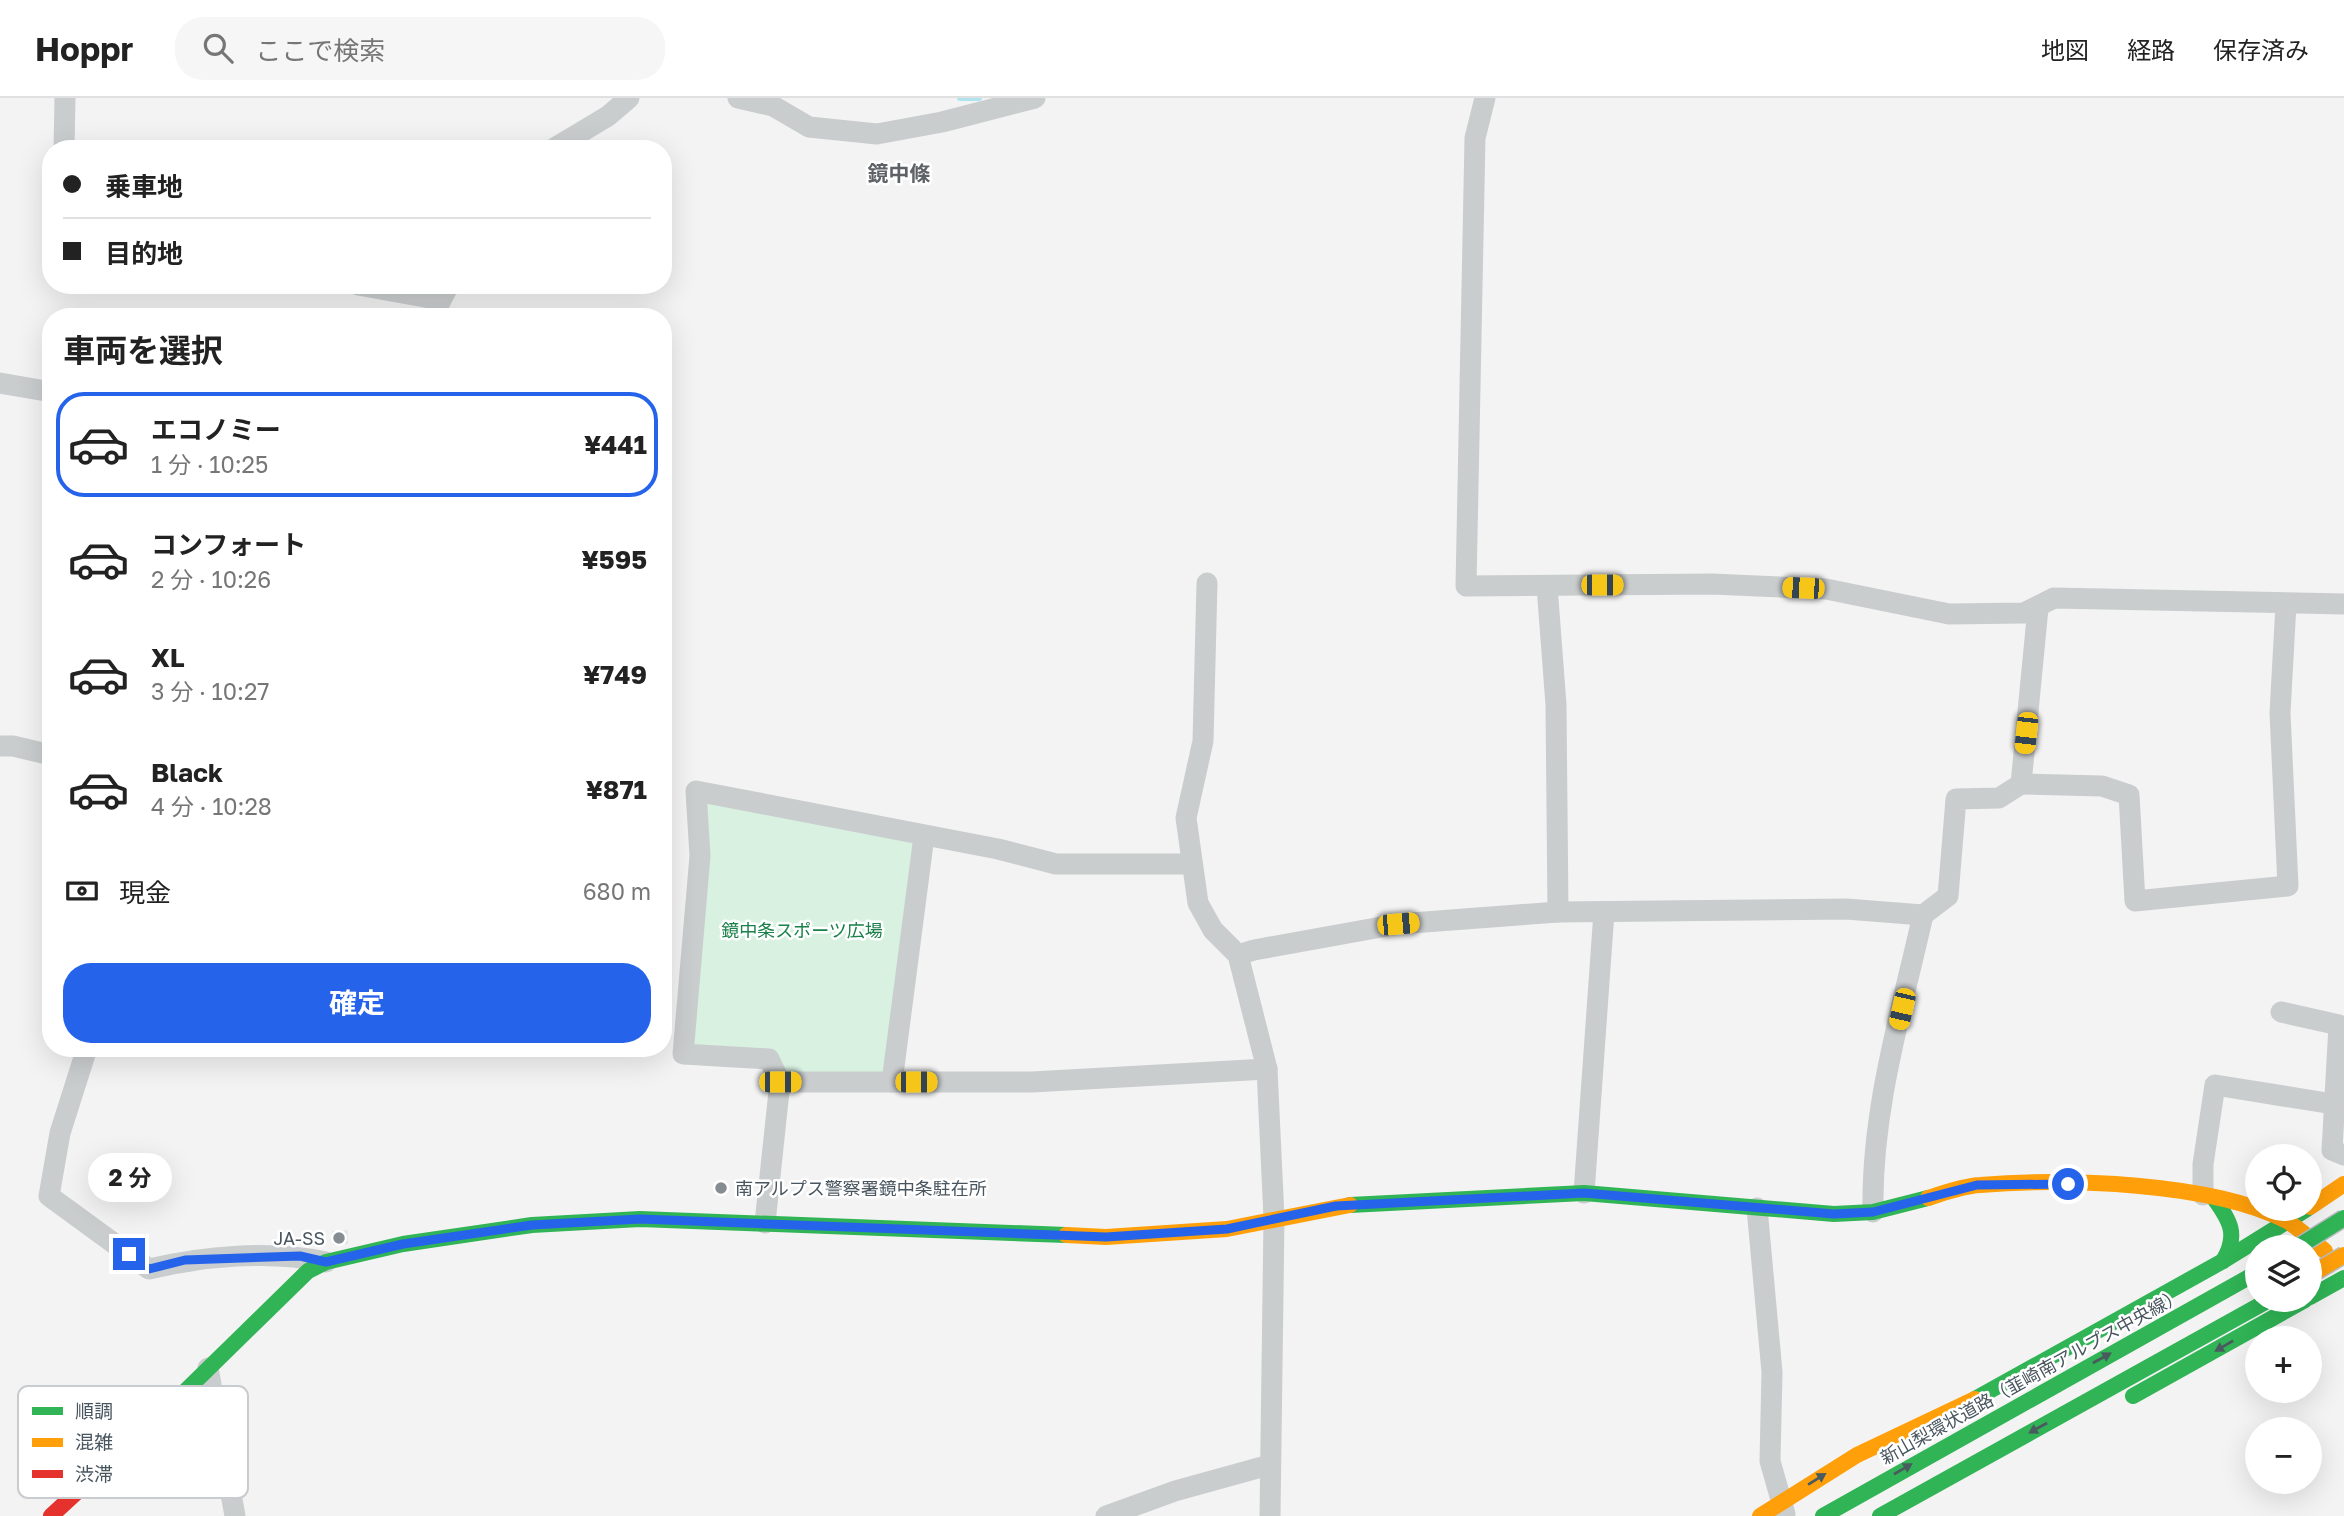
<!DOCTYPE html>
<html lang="ja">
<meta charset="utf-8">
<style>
:root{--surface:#fff;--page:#f6f6f6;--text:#222;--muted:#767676;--line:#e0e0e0;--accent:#2563eb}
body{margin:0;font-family:"Golos Text","Noto Sans JP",sans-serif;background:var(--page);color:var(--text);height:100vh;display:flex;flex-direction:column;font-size:26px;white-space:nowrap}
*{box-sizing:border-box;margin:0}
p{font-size:23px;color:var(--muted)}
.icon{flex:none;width:38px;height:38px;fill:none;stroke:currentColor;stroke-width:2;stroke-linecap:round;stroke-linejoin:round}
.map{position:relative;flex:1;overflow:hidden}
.sheet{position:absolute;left:42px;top:210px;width:630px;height:749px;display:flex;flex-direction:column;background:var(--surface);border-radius:28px;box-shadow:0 7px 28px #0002}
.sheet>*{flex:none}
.banner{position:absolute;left:42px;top:42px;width:630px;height:154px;border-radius:28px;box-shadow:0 7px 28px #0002;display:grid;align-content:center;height:154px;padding:0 21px;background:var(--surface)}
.tools{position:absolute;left:2245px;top:1046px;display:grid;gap:14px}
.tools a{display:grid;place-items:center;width:77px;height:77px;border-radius:50%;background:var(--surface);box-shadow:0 7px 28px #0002;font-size:35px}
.end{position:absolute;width:32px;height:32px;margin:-16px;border:9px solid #2563eb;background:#fff;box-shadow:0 0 0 4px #fff}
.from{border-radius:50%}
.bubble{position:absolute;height:49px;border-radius:24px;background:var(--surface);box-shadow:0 7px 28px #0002;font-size:23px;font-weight:700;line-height:49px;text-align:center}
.car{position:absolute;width:21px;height:42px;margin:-21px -10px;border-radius:9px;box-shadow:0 0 5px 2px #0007;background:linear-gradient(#f5c518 24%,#345 0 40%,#f5c518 0 76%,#345 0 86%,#f5c518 0)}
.banner b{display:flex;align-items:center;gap:24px;height:66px;font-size:26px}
.banner b+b{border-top:2px solid var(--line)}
.banner i{width:18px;height:18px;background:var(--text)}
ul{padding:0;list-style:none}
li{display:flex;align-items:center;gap:21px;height:105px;margin:0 14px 10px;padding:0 7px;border:4px solid transparent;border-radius:28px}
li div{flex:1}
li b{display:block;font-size:26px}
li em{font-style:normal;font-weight:700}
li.on{border-color:var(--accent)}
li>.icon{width:63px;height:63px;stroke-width:1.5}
h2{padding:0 21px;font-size:32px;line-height:84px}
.pay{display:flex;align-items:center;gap:18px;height:77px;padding:0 21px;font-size:26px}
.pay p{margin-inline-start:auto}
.primary-button{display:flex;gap:14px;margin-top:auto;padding:14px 21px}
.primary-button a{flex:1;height:80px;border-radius:28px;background:var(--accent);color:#fff;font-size:28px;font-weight:700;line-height:80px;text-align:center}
header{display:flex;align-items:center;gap:42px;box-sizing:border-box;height:98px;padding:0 35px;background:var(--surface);border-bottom:2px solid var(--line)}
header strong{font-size:33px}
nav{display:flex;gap:38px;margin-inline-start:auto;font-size:24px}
.search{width:490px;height:63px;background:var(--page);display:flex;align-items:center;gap:18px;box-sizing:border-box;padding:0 24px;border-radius:28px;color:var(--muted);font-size:26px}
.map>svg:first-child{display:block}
</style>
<header>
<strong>Hoppr</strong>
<div class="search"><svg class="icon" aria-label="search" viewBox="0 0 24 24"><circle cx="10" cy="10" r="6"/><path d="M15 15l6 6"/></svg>ここで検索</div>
<nav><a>地図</a><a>経路</a><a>保存済み</a></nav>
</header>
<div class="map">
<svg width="2344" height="1418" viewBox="0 0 2344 1418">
<rect width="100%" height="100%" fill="#f3f3f3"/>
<!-- green -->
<path fill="#d9f1e1" d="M707,696L924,738L892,984H780L769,961L683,956Z"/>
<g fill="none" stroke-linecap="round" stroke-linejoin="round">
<!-- stream -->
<path stroke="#afe3ed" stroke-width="6" d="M960,0H979"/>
</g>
<!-- building -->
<path fill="#d9dadb" stroke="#e4e5e6" stroke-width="2" d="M347,1133V1145L334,1146L333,1134Z"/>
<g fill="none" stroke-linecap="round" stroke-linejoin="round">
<!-- street -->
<g stroke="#cacdce" stroke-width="21">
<path d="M738,0L773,8L809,29L877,36L942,24L1035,0"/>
<path d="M1485,0L1475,40L1466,488L1712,486L1826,491L1949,516L2024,515L2054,500L2344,506"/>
<path d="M64,51L65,0"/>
<path d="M553,51L608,18L629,0"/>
<path d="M358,187L441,202"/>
<path d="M432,219L449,187"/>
<path d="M0,285L46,293"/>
<path d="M1207,485L1203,643L1186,720L1198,805L1213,832L1238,857L1267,971L1274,1120L1270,1418"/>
<path d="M1547,488L1556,607L1558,814"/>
<path d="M0,648H13L51,657"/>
<path d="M2021,686L2102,688L2129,697L2135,803L2288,788L2280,615L2286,506"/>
<path d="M1238,857L1254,852L1398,826L1558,814L1846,811L1923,817"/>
<path d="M2281,914L2339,927L2332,1052L2344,1057"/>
<path d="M87,950L60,1035L49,1098L149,1171C204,1158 270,1152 326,1164"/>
<path d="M780,984H1032L1267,971"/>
<path d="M892,984L924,738"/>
<path d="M1584,1095L1604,814"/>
<path d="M2203,1097V1066L2215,987L2333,1006"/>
<path d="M1757,1110L1772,1274L1770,1363L1785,1416"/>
<path d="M1873,1114C1871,1013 1901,915 1923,817L1948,798L1956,701L1999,700L2021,686L2038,510"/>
<path d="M765,1125L780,984L769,961L683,956L700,758L696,693L998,751L1056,766H1190"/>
<path d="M208,1270L235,1418"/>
<path d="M1106,1418L1175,1393L1269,1367"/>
</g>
<!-- fast -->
<g stroke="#30b455" stroke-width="16">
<path d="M2213,1099C2230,1122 2239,1137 2223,1163"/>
<path d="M1350,1107L1584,1095L1834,1116L1873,1114L1928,1100"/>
<path d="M2310,1199L2344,1180"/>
<path d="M2133,1298L2305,1202"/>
<path d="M1975,1301L2223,1163L2307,1111"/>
<path d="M168,1310L308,1173L326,1164L403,1146L532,1127L640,1121L1066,1137"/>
<path d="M1823,1418L2258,1174"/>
<path d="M1880,1418L2269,1202"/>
</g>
<!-- slow -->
<g stroke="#ff9f0a" stroke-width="16">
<path d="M1928,1100C1944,1095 1962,1088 1980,1087C2065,1080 2211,1084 2287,1123C2300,1131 2313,1143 2325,1153"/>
<path d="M2310,1109L2344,1086"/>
<path d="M1066,1137L1106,1139L1227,1131L1350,1107"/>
<path d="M1760,1418L1857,1357L1975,1301"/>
</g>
<!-- jam -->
<path stroke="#e5322d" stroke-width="16" d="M51,1418L168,1310"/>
<defs>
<path id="fast-bridge" d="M2296,1150L2344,1120"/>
<path id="slow-bridge" d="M2310,1177L2344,1157"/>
</defs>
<!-- fast-bridge casing -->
<use href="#fast-bridge" stroke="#b8bdc2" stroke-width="19" stroke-linecap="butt"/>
<!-- slow-bridge casing -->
<use href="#slow-bridge" stroke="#b8bdc2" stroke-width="19" stroke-linecap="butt"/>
<!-- fast-bridge -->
<use href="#fast-bridge" stroke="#30b455" stroke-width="16"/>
<!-- slow-bridge -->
<use href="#slow-bridge" stroke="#ff9f0a" stroke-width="16"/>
</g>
<!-- one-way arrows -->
<defs><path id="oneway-solid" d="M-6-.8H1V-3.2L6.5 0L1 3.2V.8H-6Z" transform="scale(1.75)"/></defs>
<g fill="#495b5e">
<use href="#oneway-solid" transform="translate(2224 1248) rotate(150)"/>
<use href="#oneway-solid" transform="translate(2102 1260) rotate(-29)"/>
<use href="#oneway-solid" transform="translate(2038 1330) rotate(151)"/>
<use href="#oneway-solid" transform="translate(1903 1371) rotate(-30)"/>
<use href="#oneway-solid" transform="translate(1817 1381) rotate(-32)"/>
</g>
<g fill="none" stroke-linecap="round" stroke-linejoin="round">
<!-- route -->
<path stroke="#2563eb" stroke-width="9" d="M129,1156L149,1171L185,1162L300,1158L326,1164L403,1146L532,1127L640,1121L1106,1139L1227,1131L1336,1108L1584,1095L1834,1116L1873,1114L1977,1087L2068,1086"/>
</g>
<!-- markers -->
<g fill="#858d93" stroke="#fff" stroke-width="2.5">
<circle cx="721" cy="1090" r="7"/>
<circle cx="339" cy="1140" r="7"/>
</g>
<g text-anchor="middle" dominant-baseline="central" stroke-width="5" stroke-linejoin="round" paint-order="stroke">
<!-- park labels -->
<g font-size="18" fill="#1b8049" stroke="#fff">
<text x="802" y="832">鏡中条スポーツ広場</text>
</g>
<!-- poi labels -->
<g font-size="18" fill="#4a565f" stroke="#fff" text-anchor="start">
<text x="735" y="1090">南アルプス警察署鏡中条駐在所</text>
<text x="325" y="1140" text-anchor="end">JA-SS</text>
</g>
<!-- street labels -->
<g font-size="18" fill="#4a565f" stroke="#fff">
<text transform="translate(2031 1278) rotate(-29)">新山梨環状道路（韮崎南アルプス中央線）</text>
</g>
<!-- quarter labels -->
<g font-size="21" font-weight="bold" fill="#5e6266" stroke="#fff">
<text x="899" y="75">鏡中條</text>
</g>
</g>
<!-- legend -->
<rect x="18" y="1288" width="230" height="112" rx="10" fill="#fff" stroke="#c9cccf" stroke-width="2"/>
<rect x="32" y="1309" width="31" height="8" fill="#30b455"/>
<rect x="32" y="1340" width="31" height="9" fill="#ff9f0a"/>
<rect x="32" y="1372" width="31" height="8" fill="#e5322d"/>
<g font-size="19" fill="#4a565f">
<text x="75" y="1320">順調</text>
<text x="75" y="1351">混雑</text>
<text x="75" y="1383">渋滞</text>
</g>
</svg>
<div class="tools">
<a><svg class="icon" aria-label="locate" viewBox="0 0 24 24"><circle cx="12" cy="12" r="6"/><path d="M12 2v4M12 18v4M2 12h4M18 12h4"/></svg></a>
<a><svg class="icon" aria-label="layers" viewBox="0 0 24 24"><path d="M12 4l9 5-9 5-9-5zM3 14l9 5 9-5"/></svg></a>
<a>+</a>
<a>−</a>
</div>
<i class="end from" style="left:2068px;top:1086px"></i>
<i class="end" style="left:129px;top:1156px"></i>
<div class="bubble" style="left:88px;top:1055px;width:84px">2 分</div>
<i class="car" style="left:1602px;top:487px;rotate:90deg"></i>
<i class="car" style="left:1803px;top:490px;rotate:272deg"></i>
<i class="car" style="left:2026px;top:635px;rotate:186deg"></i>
<i class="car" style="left:1398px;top:826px;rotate:85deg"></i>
<i class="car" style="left:1902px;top:911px;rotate:193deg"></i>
<i class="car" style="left:780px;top:984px;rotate:90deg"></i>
<i class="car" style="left:916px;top:984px;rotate:90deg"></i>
<div class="banner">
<b><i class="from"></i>乗車地</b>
<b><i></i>目的地</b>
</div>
<section class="sheet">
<h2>車両を選択</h2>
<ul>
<li class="on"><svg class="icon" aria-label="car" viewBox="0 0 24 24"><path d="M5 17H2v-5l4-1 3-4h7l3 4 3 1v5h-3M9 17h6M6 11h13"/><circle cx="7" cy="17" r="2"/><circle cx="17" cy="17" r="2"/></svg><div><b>エコノミー</b><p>1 分 · 10:25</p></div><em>¥441</em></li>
<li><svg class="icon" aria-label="car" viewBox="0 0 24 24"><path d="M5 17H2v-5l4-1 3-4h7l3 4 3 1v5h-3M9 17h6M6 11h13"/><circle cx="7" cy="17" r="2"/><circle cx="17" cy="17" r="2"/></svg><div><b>コンフォート</b><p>2 分 · 10:26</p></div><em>¥595</em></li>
<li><svg class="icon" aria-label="car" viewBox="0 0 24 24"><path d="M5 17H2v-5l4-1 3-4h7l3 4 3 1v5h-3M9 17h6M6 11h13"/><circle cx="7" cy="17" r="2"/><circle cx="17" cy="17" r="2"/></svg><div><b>XL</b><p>3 分 · 10:27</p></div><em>¥749</em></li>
<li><svg class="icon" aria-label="car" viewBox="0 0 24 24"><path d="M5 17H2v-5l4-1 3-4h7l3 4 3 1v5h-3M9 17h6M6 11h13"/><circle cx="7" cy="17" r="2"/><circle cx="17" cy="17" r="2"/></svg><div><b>Black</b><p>4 分 · 10:28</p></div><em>¥871</em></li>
</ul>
<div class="pay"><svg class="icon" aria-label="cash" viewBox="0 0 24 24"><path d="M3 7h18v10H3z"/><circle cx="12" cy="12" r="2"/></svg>現金<p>680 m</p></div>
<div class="primary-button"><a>確定</a></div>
</section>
</div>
